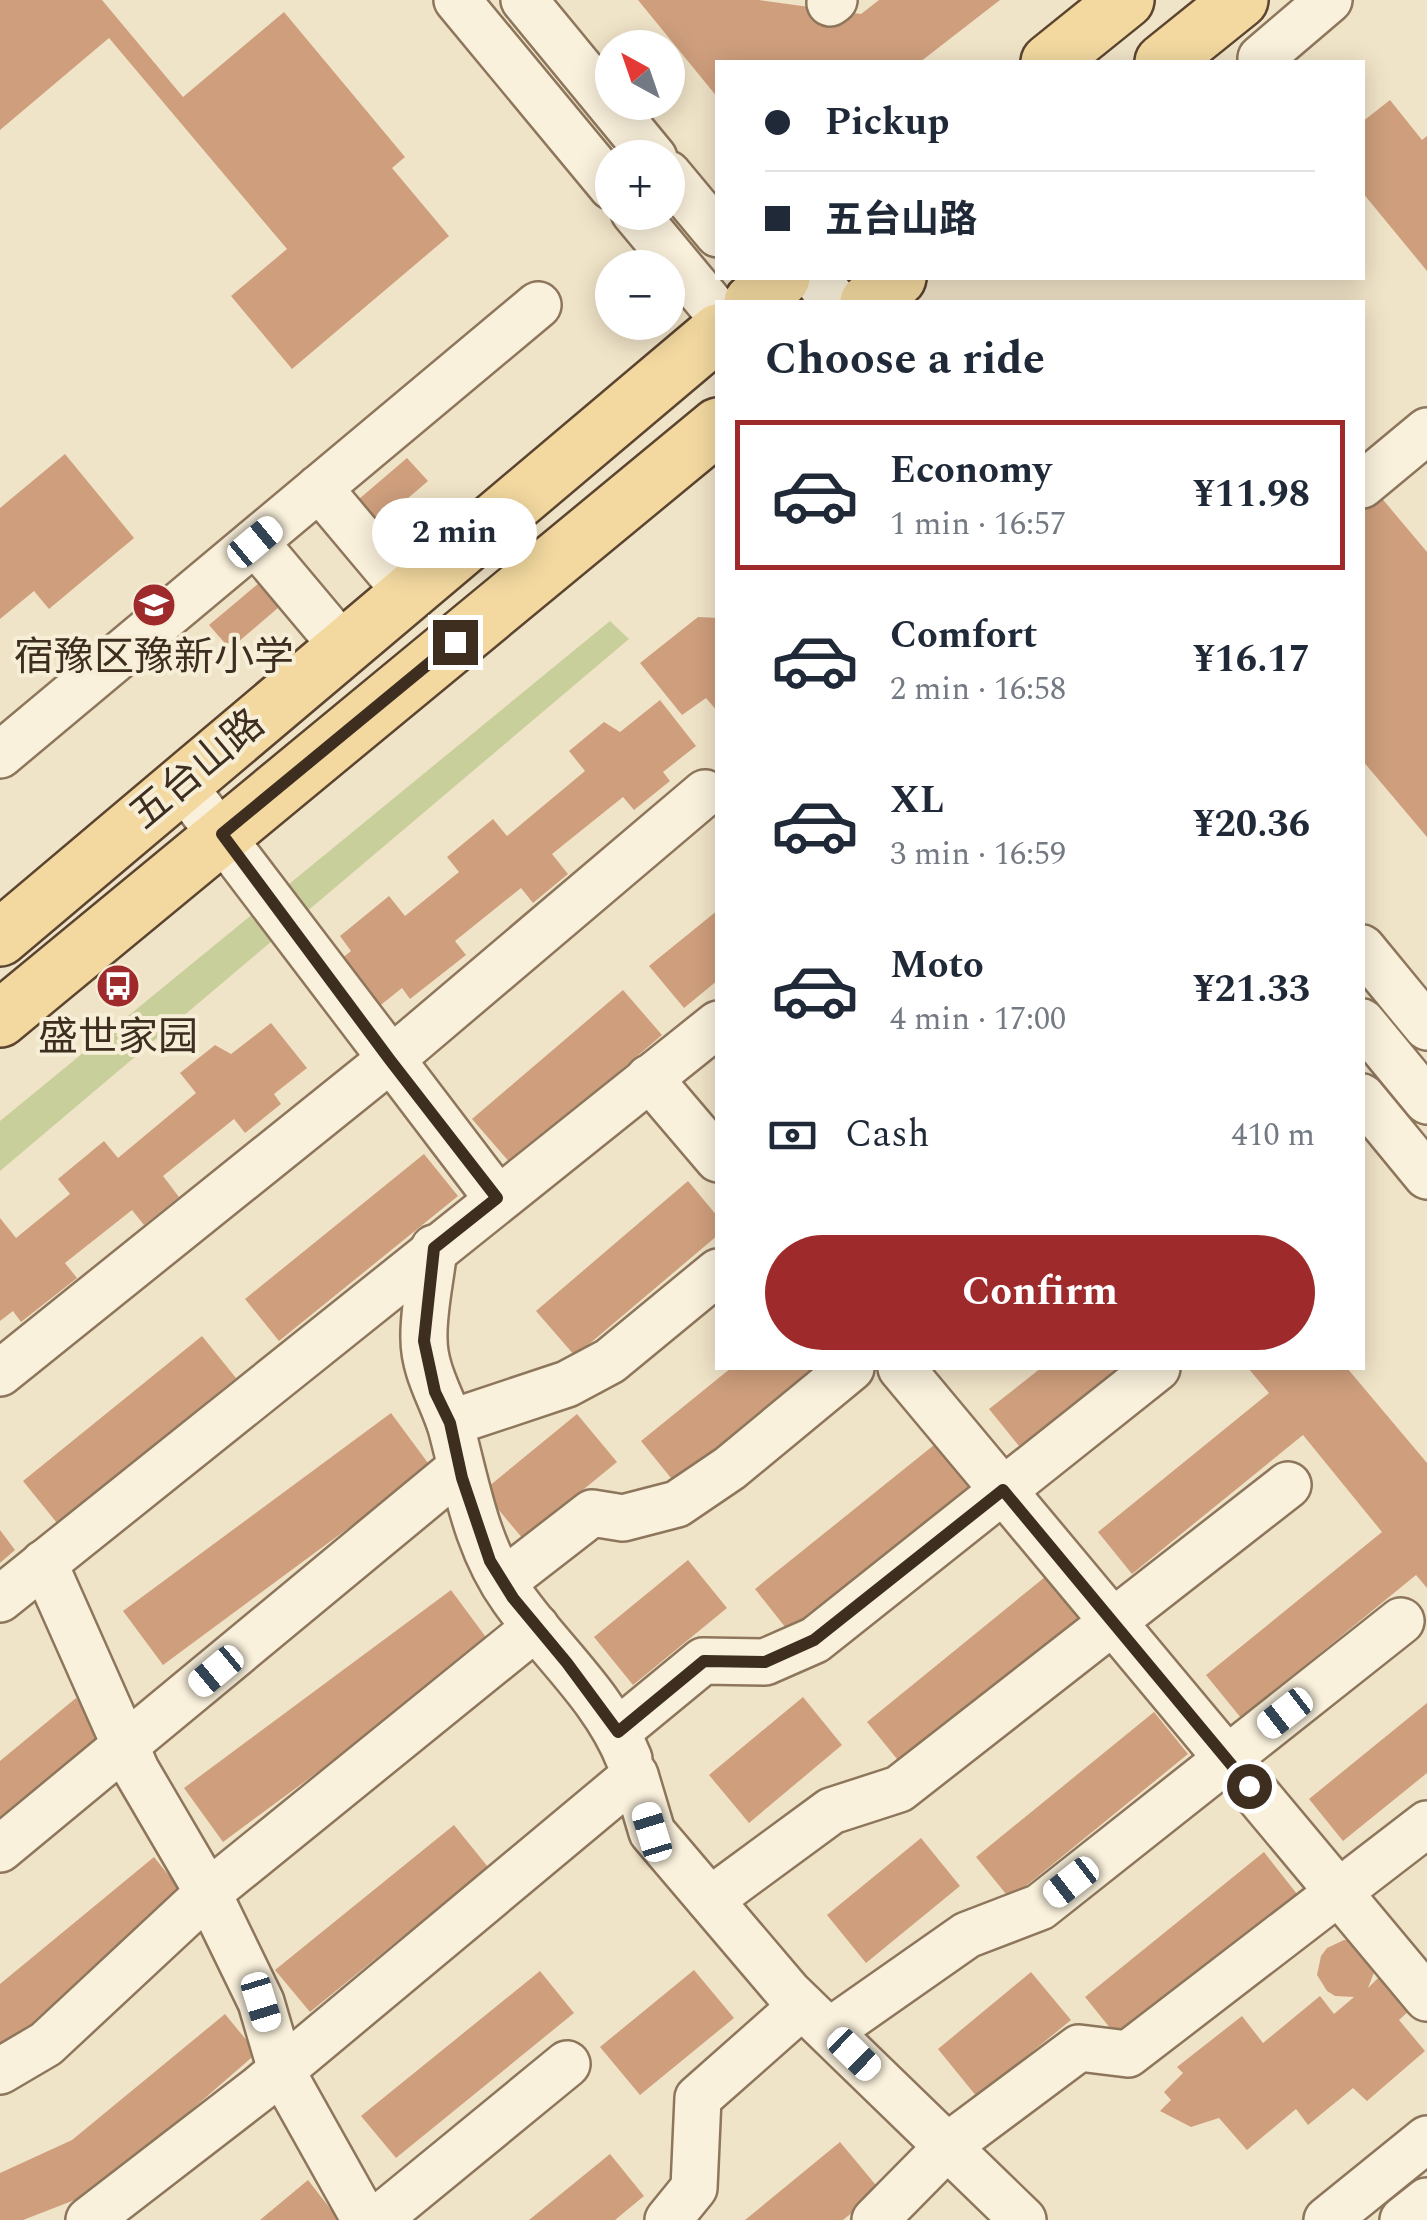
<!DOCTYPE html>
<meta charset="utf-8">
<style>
:root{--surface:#fff;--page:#f2f2f3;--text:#1f2937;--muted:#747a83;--line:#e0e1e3;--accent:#9e2a2b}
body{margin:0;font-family:Spectral,"Noto Sans SC",serif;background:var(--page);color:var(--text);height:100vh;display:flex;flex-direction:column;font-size:38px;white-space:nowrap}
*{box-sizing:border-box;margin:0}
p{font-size:32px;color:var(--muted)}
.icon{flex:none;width:55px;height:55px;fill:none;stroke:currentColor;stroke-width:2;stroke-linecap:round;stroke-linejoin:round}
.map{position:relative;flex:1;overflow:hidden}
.drawer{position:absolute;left:715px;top:300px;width:650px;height:1070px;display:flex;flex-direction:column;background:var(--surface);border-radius:0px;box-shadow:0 5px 25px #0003}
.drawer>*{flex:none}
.top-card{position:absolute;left:715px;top:60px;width:650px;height:220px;border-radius:0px;box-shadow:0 5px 25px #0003;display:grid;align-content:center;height:220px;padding:0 50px;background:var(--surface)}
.needle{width:65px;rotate:320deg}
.fabs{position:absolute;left:595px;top:30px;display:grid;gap:20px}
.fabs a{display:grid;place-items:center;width:90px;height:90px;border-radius:50%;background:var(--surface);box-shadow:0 5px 25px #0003;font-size:50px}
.end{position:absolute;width:45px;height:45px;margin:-22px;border:12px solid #3d2e20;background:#fff;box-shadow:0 0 0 5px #fff}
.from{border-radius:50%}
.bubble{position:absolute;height:70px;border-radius:35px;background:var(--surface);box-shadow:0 5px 25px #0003;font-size:32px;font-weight:700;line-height:70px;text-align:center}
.car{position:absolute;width:30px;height:60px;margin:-30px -15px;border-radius:12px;box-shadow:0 0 8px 2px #0007;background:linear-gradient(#fff 24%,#345 0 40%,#fff 0 76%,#345 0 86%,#fff 0)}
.top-card b{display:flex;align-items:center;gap:35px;height:95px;font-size:38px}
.top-card b+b{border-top:2px solid var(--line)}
.top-card i{width:25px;height:25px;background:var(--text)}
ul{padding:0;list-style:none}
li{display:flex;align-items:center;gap:30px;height:150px;margin:0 20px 15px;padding:0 30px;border:5px solid transparent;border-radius:0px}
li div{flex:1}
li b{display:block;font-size:38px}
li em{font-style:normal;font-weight:700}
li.selected{border-color:var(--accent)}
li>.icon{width:90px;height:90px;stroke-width:1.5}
h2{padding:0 50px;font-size:45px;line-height:120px}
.pay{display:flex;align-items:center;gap:25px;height:110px;padding:0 50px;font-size:38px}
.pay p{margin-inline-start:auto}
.primary-button{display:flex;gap:20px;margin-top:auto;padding:20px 50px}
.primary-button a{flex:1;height:115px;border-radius:60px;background:var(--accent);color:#fff;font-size:40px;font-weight:700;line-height:115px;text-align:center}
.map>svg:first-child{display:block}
</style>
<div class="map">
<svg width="1427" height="2220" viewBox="0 0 1427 2220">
<rect width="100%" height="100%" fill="#f0e4c8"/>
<!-- green -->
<path fill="#c9cf9b" d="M610,621L629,639L0,1171V1121Z"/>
<!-- building -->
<g fill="#cf9f7d">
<path d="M0,0H102L183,97L284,12L405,157L392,168L449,236L292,369L231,296L287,249L109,38L0,130Z"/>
<path d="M638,0H759L861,14L879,0H1000L920,62H718V98Z"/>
<path d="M1390,100L1422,140L1427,136V271L1362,192V122Z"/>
<path d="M65,454L134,538L49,609L34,591L0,619V508Z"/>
<path d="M407,458L428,481L379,523L359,499Z"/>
<path d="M1374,489L1427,552V837L1362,760V499Z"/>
<path d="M259,583L279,607L230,649L209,625Z"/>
<path d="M698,617L718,618V712L706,698L682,715L640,663Z"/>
<path d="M660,700L696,746L663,772L670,781L634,810L623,797L552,854L568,874L533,903L521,888L455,941L466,955L410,999L402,988L367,1016L329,969L351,951L340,936L389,896L405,916L459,872L447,857L493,819L507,836L585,771L569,751L604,722L620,732Z"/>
<path d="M718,910V980L684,1008L649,966Z"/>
<path d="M623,990L662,1035L511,1164L472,1119Z"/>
<path d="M271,1023L307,1068L274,1094L281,1104L245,1133L234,1119L163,1176L179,1197L144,1225L132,1210L65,1263L77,1278L21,1322L13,1311L0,1321V1218L16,1238L70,1194L58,1179L104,1141L118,1158L196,1093L180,1073L215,1045L231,1054Z"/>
<path d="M424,1154L458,1196L279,1341L245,1299Z"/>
<path d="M688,1181L718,1217V1235L575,1356L536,1311Z"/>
<path d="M202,1336L236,1378L57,1523L23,1481Z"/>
<path d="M731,1368H818L675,1483L641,1441Z"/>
<path d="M1041,1368H1126L1023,1451L989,1409Z"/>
<path d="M1248,1368H1347L1427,1463V1588L1416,1575L1241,1718L1206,1675L1382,1532L1303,1435L1132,1574L1098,1532L1269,1393Z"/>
<path d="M391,1413L431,1467L163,1665L123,1611Z"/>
<path d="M577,1414L617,1462L523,1539L483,1491Z"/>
<path d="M934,1445L968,1487L789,1632L755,1589Z"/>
<path d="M0,1530L15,1550L0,1563Z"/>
<path d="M688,1560L727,1608L633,1685L594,1637Z"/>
<path d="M1045,1577L1079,1619L901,1764L867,1722Z"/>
<path d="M451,1590L491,1644L223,1842L184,1788Z"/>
<path d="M803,1697L842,1745L749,1823L709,1775Z"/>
<path d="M76,1698L107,1738L0,1831V1761Z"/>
<path d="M1427,1703V1773L1343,1841L1309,1799Z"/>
<path d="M1154,1712L1188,1754L1010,1899L976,1857Z"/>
<path d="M454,1825L488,1867L310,2012L275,1970Z"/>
<path d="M921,1838L960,1886L866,1963L827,1915Z"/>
<path d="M1264,1852L1297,1894L1119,2039L1085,1997Z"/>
<path d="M154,1857L186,1897L27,2034L0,2045V1984Z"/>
<path d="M1344,1940L1354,1941L1375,1970L1368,1988L1381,1975L1411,2009L1399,2020L1425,2051L1367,2101L1353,2088L1308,2125L1296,2109L1247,2150L1219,2118L1191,2127L1160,2111L1171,2100L1164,2092L1183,2073L1177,2067L1242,2016L1263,2043L1320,1996L1334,2014L1354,1997L1335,1996L1327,1991L1317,1975L1321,1956L1327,1948Z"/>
<path d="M694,1970L734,2018L640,2095L600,2047Z"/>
<path d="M540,1971L574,2013L396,2158L361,2116Z"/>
<path d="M1031,1972L1071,2020L977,2097L938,2049Z"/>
<path d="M225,2014L257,2053L98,2191L23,2220H0V2173L72,2140Z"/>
<path d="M840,2142L880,2190L843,2220H745Z"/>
<path d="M610,2154L644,2196L615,2220H529Z"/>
<path d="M308,2180L339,2220H260Z"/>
</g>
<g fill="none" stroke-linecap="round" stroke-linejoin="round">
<defs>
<g id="minor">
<path d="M457,0L612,187"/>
<path d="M524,0L654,158"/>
<path d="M830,3L834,0"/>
<path d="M1261,58L1329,0"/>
<path d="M668,174L718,234"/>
<path d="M634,212L718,313"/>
<path d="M815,278L836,302"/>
<path d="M1362,485L1427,431"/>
<path d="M319,488L408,594"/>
<path d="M255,542L344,648"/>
<path d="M0,755L538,305"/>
<path d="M182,784L497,1198"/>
<path d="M1362,948L1427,1027"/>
<path d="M1362,1022L1427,1101"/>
<path d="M649,1078L718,1159"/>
<path d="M1362,1097L1427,1176"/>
<path d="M434,1248C431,1278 423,1310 424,1339C424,1371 442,1398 451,1427C467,1486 476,1547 513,1598C551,1652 604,1696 629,1759"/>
<path d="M901,1368L1427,1998"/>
<path d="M0,1373L408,1045L705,793"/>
<path d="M450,1423L567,1384L610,1361L718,1272"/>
<path d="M44,1563L136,1770L208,1893L261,2002L281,2070L365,2220"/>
<path d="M503,1582L592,1513L623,1518L677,1504L730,1468L851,1368"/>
<path d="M0,1599L718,1024"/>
<path d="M618,1731L703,1661L765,1662L815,1640L1157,1368"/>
<path d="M0,1849L460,1468"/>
<path d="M710,1900L831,1811L899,1789L1288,1485"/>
<path d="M830,2031L967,1935L1040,1907L1401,1621"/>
<path d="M0,2071L46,2044L208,1893L536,1627"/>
<path d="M89,2220L260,2088L635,1775L652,1832L789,1993L1023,2220"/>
<path d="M377,2220L567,2064"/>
<path d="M668,2220L694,2188L698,2098L802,2006"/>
<path d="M875,2220L949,2145L1079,2048L1128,2054L1427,1824"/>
<path d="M1327,2220L1427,2139"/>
<path d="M1403,2220L1427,2201"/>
</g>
<g id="major">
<path d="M1049,62L1126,0"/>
<path d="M1163,62L1240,0"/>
<path d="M752,302L782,278"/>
<path d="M868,302L898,278"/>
<path d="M0,938L718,332"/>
<path d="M0,1019L718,426"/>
</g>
</defs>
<!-- minor casing -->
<use href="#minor" stroke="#8d765c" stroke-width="50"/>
<!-- major casing -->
<use href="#major" stroke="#5b4430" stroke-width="60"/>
<!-- minor -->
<use href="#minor" stroke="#faf1dc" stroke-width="45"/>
<!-- major -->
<use href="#major" stroke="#f3d9a0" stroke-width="55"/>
</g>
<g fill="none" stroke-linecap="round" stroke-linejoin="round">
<!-- route -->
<path stroke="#3d2e20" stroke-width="12" d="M455,642L222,834L390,1060L497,1198L434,1248L424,1341L435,1392L450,1423L462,1478L490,1561L513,1598L567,1663L618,1732L704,1661L765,1662L814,1640L1003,1490L1249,1786"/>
</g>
<!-- icons -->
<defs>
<symbol id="school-disc" viewBox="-11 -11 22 22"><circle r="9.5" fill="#9e2a2b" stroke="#f7eed8"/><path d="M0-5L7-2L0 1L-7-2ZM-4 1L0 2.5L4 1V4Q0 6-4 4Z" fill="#fff"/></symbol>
<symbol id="bus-disc" viewBox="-11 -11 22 22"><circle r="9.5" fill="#9e2a2b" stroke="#f7eed8"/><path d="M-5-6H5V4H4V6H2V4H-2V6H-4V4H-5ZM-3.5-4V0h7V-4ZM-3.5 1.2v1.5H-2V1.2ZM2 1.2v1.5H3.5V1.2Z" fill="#fff"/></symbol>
</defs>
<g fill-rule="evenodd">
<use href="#school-disc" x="129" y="580" width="50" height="50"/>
<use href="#bus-disc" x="93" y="961" width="50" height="50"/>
</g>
<g text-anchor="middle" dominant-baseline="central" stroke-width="8" stroke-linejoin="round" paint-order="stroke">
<!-- poi labels -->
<g font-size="40" fill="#3d2e20" stroke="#f7eed8">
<text x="154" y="658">宿豫区豫新小学</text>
<text x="118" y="1038">盛世家园</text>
</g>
<!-- street labels -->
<g font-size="40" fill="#3d2e20" stroke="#f7eed8">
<text transform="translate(198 770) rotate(-40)">五台山路</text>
</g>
</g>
</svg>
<div class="fabs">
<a><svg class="needle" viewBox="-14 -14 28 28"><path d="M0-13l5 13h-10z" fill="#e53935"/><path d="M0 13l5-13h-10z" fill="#747a83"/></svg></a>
<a>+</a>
<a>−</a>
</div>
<i class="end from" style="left:1249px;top:1786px"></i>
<i class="end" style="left:455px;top:642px"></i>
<div class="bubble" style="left:372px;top:498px;width:165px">2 min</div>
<i class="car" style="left:255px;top:542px;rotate:50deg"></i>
<i class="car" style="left:216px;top:1671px;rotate:230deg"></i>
<i class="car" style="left:1285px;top:1713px;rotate:232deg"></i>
<i class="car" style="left:652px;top:1832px;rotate:343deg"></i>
<i class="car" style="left:1071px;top:1882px;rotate:232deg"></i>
<i class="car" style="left:261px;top:2002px;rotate:163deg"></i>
<i class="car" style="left:854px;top:2054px;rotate:134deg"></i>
<div class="top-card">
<b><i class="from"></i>Pickup</b>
<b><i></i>五台山路</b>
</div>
<section class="drawer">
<h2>Choose a ride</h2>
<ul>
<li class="selected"><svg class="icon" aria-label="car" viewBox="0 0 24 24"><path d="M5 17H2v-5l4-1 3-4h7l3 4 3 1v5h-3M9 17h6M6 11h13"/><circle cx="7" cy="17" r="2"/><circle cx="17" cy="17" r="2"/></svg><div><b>Economy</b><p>1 min · 16:57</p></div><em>¥11.98</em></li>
<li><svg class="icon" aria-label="car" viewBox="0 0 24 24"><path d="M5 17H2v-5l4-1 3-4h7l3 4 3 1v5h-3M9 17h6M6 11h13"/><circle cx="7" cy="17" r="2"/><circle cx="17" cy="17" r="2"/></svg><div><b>Comfort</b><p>2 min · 16:58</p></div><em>¥16.17</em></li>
<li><svg class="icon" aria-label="car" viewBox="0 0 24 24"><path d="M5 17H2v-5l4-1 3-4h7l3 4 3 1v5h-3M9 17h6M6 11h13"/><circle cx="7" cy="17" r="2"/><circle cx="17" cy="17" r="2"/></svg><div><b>XL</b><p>3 min · 16:59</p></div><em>¥20.36</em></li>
<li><svg class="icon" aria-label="car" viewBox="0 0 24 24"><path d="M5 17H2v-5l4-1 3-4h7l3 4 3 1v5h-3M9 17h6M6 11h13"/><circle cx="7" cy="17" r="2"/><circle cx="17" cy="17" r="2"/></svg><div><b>Moto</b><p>4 min · 17:00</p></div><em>¥21.33</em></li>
</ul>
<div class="pay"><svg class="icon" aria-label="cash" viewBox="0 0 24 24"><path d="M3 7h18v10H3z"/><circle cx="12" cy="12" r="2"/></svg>Cash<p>410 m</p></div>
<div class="primary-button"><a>Confirm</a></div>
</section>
</div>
